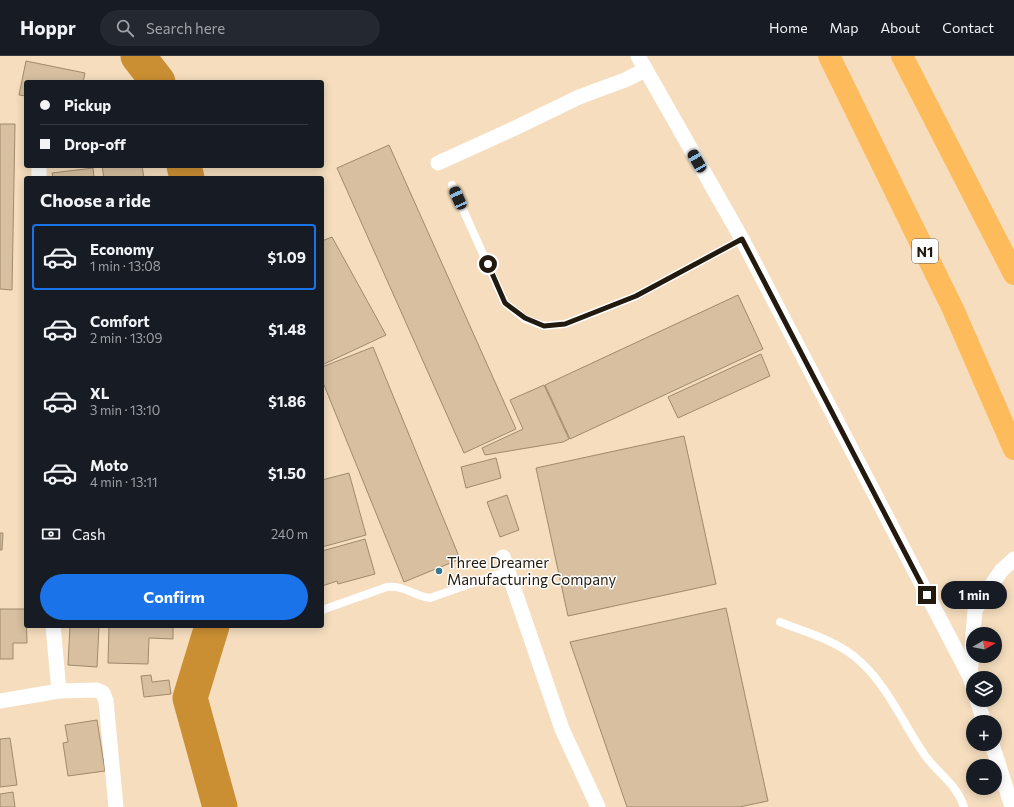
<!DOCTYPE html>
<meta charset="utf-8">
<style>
:root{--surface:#171b24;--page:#242831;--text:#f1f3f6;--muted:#9ea1a6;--line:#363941;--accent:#1a73e8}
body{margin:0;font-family:Commissioner,sans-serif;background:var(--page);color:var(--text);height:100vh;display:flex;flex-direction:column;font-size:15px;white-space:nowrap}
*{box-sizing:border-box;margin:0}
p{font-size:13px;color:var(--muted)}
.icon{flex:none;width:22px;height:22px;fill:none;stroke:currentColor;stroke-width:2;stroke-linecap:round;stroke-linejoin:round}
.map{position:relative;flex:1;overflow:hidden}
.drawer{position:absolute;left:24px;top:120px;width:300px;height:452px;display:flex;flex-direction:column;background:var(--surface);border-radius:4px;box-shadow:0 2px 10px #0003}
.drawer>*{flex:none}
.top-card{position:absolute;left:24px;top:24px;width:300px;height:88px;border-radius:4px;box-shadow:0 2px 10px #0003;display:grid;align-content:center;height:88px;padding:0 16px;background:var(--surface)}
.needle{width:26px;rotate:81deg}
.tools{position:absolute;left:966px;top:571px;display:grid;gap:8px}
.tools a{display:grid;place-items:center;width:36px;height:36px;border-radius:50%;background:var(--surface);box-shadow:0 2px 10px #0003;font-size:20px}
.end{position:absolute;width:18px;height:18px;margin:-9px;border:5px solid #231a0f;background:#fff;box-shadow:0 0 0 2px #fff}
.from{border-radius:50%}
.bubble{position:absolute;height:28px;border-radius:14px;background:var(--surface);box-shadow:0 2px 10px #0003;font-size:13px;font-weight:700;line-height:28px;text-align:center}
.car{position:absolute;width:12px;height:24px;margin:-12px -6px;border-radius:5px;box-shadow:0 0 3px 1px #0007;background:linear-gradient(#222 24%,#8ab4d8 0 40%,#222 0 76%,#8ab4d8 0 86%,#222 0)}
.top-card b{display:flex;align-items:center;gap:14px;height:38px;font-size:15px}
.top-card b+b{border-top:1px solid var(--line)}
.top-card i{width:10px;height:10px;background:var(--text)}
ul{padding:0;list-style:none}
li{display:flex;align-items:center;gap:12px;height:66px;margin:0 8px 6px;padding:0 8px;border:2px solid transparent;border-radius:4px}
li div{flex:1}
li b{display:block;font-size:15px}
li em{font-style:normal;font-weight:700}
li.active{border-color:var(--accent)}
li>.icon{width:36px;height:36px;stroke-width:1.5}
h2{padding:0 16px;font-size:18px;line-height:48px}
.pay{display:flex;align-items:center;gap:10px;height:44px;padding:0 16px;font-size:15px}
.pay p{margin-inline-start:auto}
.primary-button{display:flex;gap:8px;margin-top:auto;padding:8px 16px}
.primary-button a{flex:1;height:46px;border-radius:24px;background:var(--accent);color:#fff;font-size:16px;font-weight:700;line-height:46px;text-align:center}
header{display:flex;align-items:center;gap:24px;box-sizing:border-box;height:56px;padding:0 20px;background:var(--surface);border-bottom:1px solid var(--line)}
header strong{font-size:19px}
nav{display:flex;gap:22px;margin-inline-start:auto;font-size:14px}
.search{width:280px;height:36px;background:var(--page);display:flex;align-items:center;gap:10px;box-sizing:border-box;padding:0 14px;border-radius:22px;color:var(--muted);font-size:15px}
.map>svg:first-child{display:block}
</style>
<header>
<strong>Hoppr</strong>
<div class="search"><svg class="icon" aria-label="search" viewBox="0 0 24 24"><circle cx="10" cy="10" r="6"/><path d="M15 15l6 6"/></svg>Search here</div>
<nav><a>Home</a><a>Map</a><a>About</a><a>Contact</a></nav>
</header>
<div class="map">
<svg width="1014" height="751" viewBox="0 0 1014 751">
<rect width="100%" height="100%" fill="#f5ddbe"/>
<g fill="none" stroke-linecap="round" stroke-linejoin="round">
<!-- river -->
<g stroke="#cb8f33" stroke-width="35">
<path d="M138,0L158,26"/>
<path d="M184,110L187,122"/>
<path d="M212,570L190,642L220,751"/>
</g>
</g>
<!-- building -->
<g fill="#d7bfa0" stroke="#a08a6d">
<path d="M26,5L85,17L83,26H26V40L19,39Z"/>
<path d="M0,68H15L12,234L0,233Z"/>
<path d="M389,89L516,373L464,397L337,112Z"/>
<path d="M102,110H142L144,122H104Z"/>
<path d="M93,112L94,122H53L52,117Z"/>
<path d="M332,181L386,279L322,309V185Z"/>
<path d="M738,239L763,293L570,383L545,329Z"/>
<path d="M373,291L460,503L404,526L322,324V311Z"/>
<path d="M761,298L770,320L678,362L668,341Z"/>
<path d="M544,329L569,383L563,386L485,399L482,392L523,373L510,344Z"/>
<path d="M684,380L716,528L568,560L536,412Z"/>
<path d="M496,402L501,422L466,432L461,411Z"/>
<path d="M349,417L366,479L322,491V424Z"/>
<path d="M507,439L519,474L500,481L487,446Z"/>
<path d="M0,477H3L2,494H0Z"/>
<path d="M365,483L375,518L338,528L337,525L322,530V495Z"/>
<path d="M726,552L768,745L739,751H627L570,586Z"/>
<path d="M0,553H26L27,587H13V603H0Z"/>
<path d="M70,570H99L97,611L68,609Z"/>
<path d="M109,570H173V583L149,582L148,608L108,607Z"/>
<path d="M151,619L152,626L169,624L171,638L144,641L141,620Z"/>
<path d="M97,664L105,715L68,720L63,687L68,686L65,669Z"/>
<path d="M10,682L17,729L0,731V683Z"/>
<path d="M13,736L15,751H0V738Z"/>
</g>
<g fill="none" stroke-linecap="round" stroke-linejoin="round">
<!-- service -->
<g stroke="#fff" stroke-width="8">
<path d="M452,129L505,247L525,263L544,270L565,268L636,240L742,183"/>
<path d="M322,554L387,531C404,529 414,540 430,542L507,515"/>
<path d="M780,566C805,576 835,584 855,601C886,626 902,666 924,698C937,717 957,728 964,751"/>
</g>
<!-- minor -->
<g stroke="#fff" stroke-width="15">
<path d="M638,0L742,183L970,621L973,631"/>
<path d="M438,107L513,73L579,41L625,24L645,14"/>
<path d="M39,113V122"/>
<path d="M503,501L562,673L598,751"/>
<path d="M53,570L59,635"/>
<path d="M973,578L975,554L1001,515L1014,503"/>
<path d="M970,621L973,578"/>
<path d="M977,644L984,666"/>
<path d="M0,645L59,635L97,634L103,637L106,645L116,751"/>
<path d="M992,688L1012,751"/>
</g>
<!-- motorway -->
<g stroke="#febb5c" stroke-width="22">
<path d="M829,0L953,253L1014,393"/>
<path d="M902,0L1014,218"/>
</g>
</g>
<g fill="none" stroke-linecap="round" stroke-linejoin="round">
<!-- route -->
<path stroke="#231a0f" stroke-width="5" d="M488,208L505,247L525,262L544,270L565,268L636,240L742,183L927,539"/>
</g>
<!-- markers -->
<circle fill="#39778d" stroke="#fff" stroke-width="1.5" cx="439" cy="515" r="4"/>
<g text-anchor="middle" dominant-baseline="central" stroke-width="3" stroke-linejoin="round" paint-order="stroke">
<!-- shield labels -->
<rect fill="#fff" stroke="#655f57" stroke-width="1" x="912" y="183" width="26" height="24" rx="3"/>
<g font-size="14" font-weight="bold" fill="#231a0f">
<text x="925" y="195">N1</text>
</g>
<!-- poi labels -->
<g font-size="15" fill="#231a0f" stroke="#fff" text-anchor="start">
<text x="447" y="506">Three Dreamer<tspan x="447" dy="17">Manufacturing Company</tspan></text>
</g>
</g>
</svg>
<div class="tools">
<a><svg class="needle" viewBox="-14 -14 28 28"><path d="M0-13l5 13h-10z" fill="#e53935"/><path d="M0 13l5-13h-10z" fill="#9ea1a6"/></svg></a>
<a><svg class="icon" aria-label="layers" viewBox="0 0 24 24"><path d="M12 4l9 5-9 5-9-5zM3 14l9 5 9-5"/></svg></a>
<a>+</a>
<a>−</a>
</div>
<i class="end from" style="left:488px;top:208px"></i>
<i class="end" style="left:927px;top:539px"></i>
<div class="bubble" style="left:941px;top:525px;width:66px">1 min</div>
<i class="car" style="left:697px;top:105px;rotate:330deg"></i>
<i class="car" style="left:458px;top:142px;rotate:336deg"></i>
<div class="top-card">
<b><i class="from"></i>Pickup</b>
<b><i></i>Drop-off</b>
</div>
<section class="drawer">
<h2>Choose a ride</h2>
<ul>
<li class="active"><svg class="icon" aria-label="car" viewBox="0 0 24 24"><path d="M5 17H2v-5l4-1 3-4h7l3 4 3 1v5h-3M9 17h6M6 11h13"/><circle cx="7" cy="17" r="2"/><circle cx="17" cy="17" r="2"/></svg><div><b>Economy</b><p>1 min · 13:08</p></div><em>$1.09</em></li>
<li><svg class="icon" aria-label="car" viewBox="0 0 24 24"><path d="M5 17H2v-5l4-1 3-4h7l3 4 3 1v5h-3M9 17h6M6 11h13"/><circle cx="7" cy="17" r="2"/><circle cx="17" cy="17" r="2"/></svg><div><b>Comfort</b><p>2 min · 13:09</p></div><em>$1.48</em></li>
<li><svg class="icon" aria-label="car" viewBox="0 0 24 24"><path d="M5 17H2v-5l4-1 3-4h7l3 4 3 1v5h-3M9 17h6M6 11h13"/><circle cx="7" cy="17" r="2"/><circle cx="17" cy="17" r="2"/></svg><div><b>XL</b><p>3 min · 13:10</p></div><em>$1.86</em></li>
<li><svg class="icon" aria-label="car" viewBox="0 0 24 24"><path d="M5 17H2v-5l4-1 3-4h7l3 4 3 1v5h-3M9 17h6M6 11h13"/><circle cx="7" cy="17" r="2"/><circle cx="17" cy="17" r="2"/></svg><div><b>Moto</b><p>4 min · 13:11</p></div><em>$1.50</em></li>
</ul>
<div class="pay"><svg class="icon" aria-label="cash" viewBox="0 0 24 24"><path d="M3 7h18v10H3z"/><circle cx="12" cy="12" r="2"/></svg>Cash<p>240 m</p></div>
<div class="primary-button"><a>Confirm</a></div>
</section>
</div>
